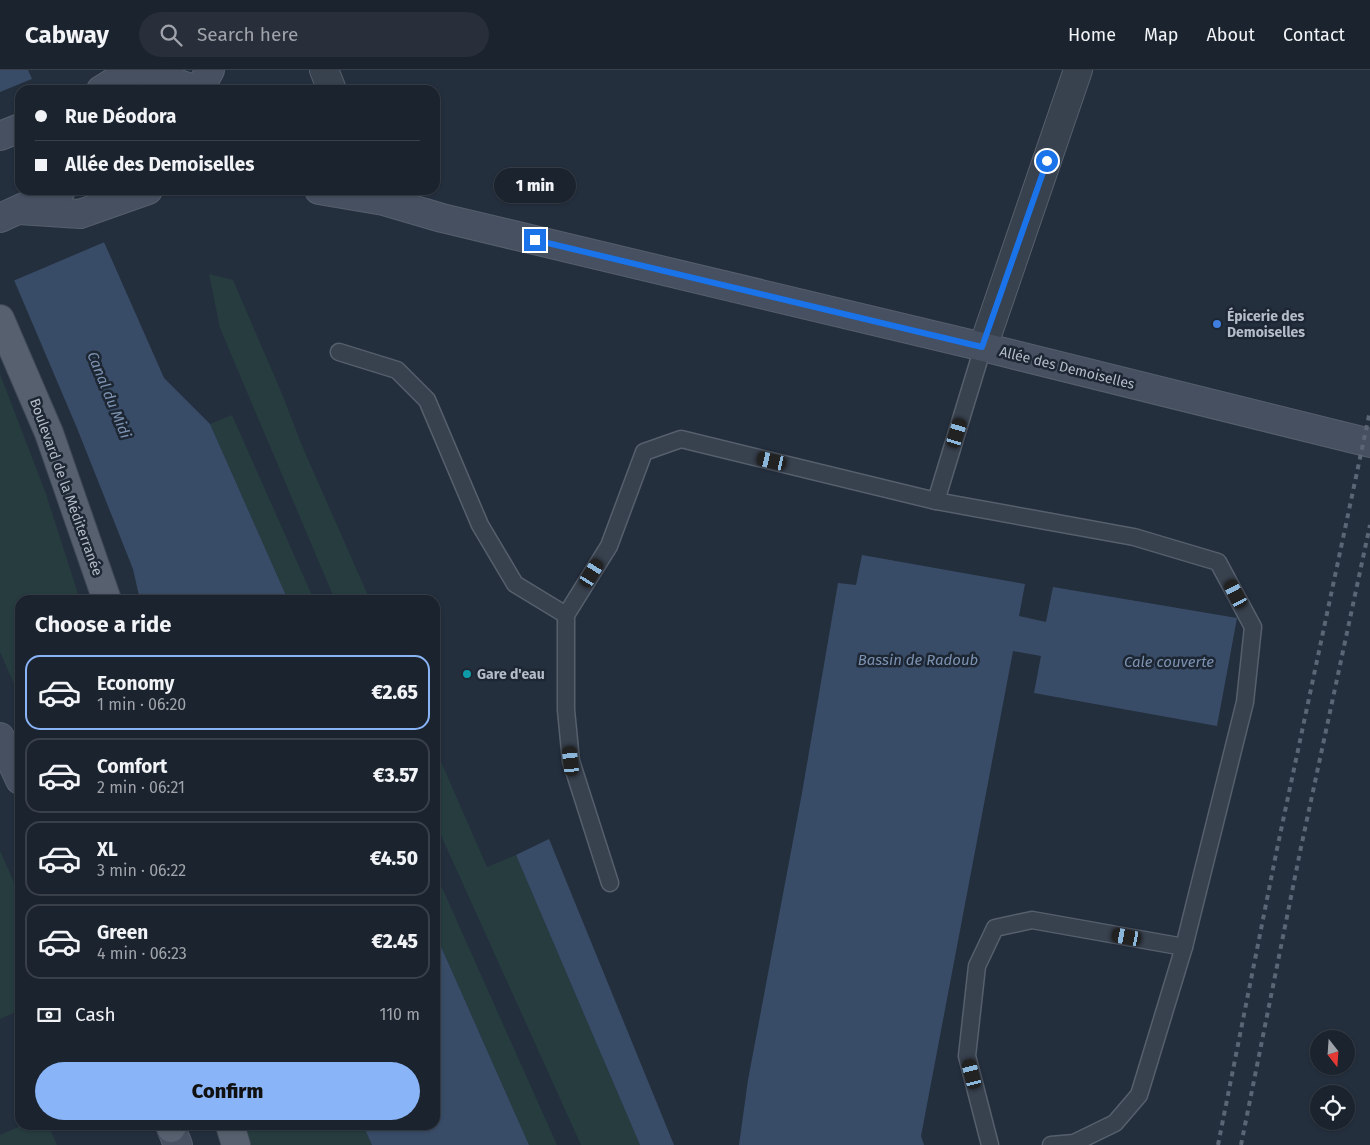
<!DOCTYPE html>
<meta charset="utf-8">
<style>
:root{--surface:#1b232e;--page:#282f3a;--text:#f1f3f6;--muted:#a0a4aa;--line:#39404a;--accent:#8ab4f8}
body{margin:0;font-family:"Fira Sans",sans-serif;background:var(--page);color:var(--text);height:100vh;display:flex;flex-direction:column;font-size:19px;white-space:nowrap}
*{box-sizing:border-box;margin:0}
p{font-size:16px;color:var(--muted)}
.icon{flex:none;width:28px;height:28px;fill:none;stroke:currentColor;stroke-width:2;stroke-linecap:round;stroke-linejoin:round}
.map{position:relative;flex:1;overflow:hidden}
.side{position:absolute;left:15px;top:525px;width:425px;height:535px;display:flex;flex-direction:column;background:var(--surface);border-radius:15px;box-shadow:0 1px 4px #0004,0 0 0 1px var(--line)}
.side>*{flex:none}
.hud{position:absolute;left:15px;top:15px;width:425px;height:110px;border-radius:15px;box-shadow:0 1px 4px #0004,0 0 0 1px var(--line);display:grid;align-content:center;height:110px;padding:0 20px;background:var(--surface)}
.needle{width:32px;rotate:163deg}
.controls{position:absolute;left:1310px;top:960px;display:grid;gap:10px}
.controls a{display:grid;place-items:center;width:45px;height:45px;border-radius:50%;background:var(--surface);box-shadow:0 1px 4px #0004,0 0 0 1px var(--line);font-size:25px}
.end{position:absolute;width:22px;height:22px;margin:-11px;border:6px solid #1a73e8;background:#fff;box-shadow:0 0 0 2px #fff}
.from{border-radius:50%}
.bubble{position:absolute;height:35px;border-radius:18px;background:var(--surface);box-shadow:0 1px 4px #0004,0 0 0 1px var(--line);font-size:16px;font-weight:800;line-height:35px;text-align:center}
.car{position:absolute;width:15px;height:30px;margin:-15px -8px;border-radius:6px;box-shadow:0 0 4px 1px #0007;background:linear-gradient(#222 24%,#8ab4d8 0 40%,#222 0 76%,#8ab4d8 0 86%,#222 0)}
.hud b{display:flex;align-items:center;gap:18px;height:48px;font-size:19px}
.hud b+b{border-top:1px solid var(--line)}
.hud i{width:12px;height:12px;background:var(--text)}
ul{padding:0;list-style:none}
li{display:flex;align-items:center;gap:15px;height:75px;margin:0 10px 8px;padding:0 10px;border:2px solid var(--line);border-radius:15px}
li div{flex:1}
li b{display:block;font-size:19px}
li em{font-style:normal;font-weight:800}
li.selected{border-color:var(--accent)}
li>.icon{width:45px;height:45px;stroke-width:1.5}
h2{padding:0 20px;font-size:22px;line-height:60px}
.pay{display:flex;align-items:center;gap:12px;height:55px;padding:0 20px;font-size:19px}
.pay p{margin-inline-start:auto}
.primary-button{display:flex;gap:10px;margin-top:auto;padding:10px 20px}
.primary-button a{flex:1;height:58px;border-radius:30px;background:var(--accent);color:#111;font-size:20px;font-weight:800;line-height:58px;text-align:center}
header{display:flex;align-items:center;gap:30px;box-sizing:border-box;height:70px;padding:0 25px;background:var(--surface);border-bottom:1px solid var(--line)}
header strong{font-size:24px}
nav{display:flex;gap:28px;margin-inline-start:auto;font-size:18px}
.search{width:350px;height:45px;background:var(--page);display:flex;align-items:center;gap:12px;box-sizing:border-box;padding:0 18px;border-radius:28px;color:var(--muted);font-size:19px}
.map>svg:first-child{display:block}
</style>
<header>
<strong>Cabway</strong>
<div class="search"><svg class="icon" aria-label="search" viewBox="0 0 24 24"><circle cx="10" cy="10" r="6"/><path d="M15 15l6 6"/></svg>Search here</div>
<nav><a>Home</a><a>Map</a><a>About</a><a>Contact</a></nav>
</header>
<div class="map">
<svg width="1370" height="1075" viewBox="0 0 1370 1075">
<rect width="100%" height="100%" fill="#242f3e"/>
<!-- green -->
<g fill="#263c3f">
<path d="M209,204L233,210L282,324L303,378L370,530H335L220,258Z"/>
<path d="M0,304L46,424L80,530H20V627L0,582Z"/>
<path d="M232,345L314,530H288L210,354Z"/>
<path d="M435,678L487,797L516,785L640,1075H581L435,752Z"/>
<path d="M0,781L20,826V940L0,949Z"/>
<path d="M435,802L557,1075H529L435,863Z"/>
<path d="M23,1055H48L57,1075H0V1065Z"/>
<path d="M246,1055H363L372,1075H251Z"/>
</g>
<!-- water -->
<g fill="#394c67">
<path d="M0,0H28L37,20H20V120H81L164,308L210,354L288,530H140L133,499L77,358L0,177Z"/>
<path d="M862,485L1025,514L1019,546L1046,552L1053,517L1237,548L1217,656L1034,623L1041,586L1013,581L921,1066L924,1075H739L748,1010L802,723L838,513L856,515Z"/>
<path d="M549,769L674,1075H640L516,785Z"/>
<path d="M435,863L529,1075H372L363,1055H435Z"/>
</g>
<!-- pier -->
<path fill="#242f3e" d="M34,8L39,20H20V120H84L107,171L13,211L0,183V22Z"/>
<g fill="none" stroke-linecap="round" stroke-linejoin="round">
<defs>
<g id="service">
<path d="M339,282L397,300L427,330L480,455L515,514L566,545"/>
<path d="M936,431L1134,467L1218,492L1253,557L1245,632L1184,877L1032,850L995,858L977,896L967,986L990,1075"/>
<path d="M610,813L571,691L566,640V545L609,476L644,382L681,369L936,431L983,277"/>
<path d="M1051,1075L1074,1073L1115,1053L1139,1025L1184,877"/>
</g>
<g id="minor">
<path d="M324,0L332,20"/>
<path d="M983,277L1078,0"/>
</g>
<g id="secondary">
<path d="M139,0L196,20"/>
<path d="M101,20L133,0"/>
<path d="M199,20L210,0"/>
<path d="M0,66L20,58"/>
<path d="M319,120L384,131L442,148L983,277L1370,373"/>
<path d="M19,140L80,144L148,120"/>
<path d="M0,148L61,120"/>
<path d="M0,667L20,710"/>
<path d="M170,1055L178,1075"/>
</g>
<g id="primary">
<path d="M0,249L49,363L107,530"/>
<path d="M230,1055L236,1075"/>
<path d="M171,1058L173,1055"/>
</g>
</defs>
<!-- service casing -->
<use href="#service" stroke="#565f6c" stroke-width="19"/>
<!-- minor casing -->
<use href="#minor" stroke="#565f6c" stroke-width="30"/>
<!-- secondary casing -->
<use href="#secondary" stroke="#565f6c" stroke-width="30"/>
<!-- primary casing -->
<use href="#primary" stroke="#414a57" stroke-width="30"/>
<!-- service -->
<use href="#service" stroke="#38414e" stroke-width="16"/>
<!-- minor -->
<use href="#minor" stroke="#38414e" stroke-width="28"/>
<!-- secondary -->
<use href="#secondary" stroke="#465061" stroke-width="28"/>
<!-- primary -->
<use href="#primary" stroke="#56606e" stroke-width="28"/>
<!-- rail -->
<g stroke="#5a6575" stroke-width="4" stroke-dasharray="5 5" stroke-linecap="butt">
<path d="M1218,1075L1277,779L1370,341"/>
<path d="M1241,1075L1300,782L1370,455"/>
</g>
</g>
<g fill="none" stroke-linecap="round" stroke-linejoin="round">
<!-- route -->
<path stroke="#1a73e8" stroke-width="6" d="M535,170L982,277L1047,91"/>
</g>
<!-- markers -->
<circle fill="#3f7fe0" stroke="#1d2633" stroke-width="2" cx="1217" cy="254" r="5"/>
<circle fill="#0f9aa8" stroke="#1d2633" stroke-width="2" cx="467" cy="604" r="5"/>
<g text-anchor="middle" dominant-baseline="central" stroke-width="5" stroke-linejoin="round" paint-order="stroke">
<!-- poi labels -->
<g font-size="14" font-weight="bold" fill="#b4bcc9" stroke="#1d2633" text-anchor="start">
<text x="1227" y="246">Épicerie des<tspan x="1227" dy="16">Demoiselles</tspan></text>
<text x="477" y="604">Gare d'eau</text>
</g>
<!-- street labels -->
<g font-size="14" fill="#b4bcc9" stroke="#1d2633">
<text transform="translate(1067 298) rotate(14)">Allée des Demoiselles</text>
<text transform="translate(66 417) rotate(70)">Boulevard de la Méditerranée</text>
</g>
<!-- water labels -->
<g font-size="15" font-style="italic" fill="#7c92b1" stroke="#1d2633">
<text transform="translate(109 325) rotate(68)">Canal du Midi</text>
<text x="918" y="590">Bassin de Radoub</text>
<text x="1169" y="592">Cale couverte</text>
</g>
</g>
</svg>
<div class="controls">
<a><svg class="needle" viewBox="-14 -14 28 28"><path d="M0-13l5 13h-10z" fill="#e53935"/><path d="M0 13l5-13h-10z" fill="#a0a4aa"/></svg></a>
<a><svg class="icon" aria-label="locate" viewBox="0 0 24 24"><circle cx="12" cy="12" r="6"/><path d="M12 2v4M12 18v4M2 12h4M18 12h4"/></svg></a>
</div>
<i class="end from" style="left:1047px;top:91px"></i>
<i class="end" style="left:535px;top:170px"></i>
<div class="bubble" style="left:494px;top:98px;width:82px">1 min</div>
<i class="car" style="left:957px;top:363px;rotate:17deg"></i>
<i class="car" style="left:772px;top:391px;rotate:283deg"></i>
<i class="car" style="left:592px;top:503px;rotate:32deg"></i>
<i class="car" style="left:1236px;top:524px;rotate:332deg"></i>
<i class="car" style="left:571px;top:691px;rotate:354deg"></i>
<i class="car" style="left:1127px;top:867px;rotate:280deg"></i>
<i class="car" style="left:972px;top:1004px;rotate:346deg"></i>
<div class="hud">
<b><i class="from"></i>Rue Déodora</b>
<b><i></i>Allée des Demoiselles</b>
</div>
<section class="side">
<h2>Choose a ride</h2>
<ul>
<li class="selected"><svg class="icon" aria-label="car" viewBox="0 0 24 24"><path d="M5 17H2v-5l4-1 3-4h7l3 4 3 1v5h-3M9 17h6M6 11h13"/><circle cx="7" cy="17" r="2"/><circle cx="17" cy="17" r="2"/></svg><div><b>Economy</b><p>1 min · 06:20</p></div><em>€2.65</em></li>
<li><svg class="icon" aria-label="car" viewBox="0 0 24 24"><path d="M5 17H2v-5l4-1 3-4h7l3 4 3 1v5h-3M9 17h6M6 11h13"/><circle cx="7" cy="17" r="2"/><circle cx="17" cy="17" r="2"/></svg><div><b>Comfort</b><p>2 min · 06:21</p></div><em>€3.57</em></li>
<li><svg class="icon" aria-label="car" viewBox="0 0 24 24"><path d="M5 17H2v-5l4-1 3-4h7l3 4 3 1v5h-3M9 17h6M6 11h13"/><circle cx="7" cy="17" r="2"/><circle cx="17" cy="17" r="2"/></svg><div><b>XL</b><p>3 min · 06:22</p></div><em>€4.50</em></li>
<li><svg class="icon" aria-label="car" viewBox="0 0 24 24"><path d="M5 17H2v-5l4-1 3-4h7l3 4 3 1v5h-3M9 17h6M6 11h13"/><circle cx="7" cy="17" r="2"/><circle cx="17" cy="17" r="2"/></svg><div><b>Green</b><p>4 min · 06:23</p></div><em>€2.45</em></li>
</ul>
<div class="pay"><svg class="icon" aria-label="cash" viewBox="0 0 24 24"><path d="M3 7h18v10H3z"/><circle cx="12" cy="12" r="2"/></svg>Cash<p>110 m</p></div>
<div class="primary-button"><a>Confirm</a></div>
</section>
</div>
